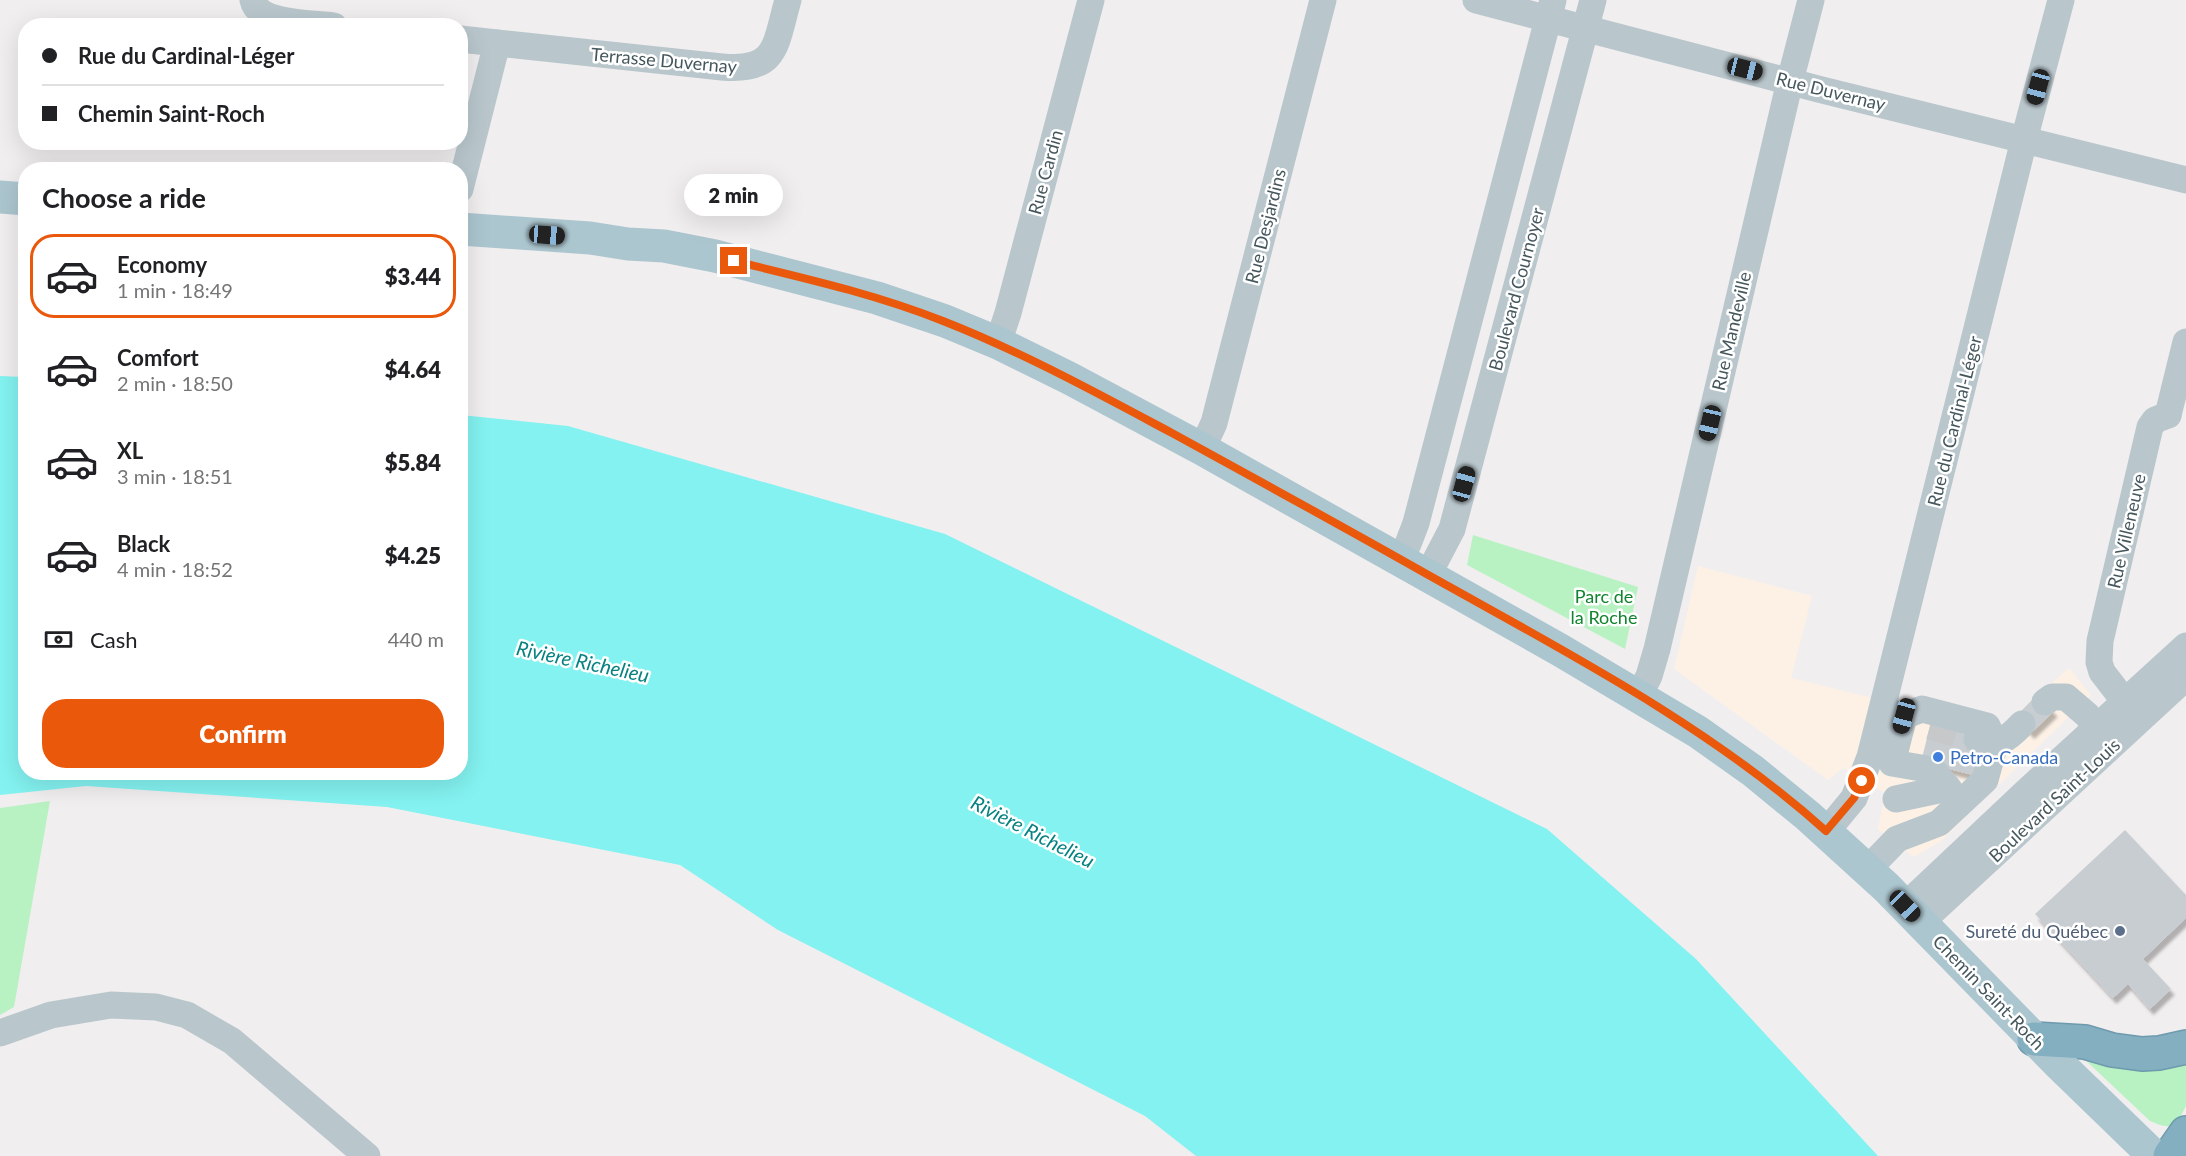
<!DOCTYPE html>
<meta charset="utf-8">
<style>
:root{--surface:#fff;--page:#f6f6f6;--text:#202124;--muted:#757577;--line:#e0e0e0;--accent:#ea580c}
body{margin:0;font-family:Lato,sans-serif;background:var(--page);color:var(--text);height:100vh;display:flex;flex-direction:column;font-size:22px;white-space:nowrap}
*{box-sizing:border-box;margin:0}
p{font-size:20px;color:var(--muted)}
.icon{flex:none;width:33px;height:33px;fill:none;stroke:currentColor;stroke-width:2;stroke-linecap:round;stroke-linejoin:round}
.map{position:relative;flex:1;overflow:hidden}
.sheet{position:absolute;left:18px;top:162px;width:450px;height:618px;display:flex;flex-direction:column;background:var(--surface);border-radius:24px;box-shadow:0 6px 24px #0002}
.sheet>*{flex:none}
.guide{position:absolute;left:18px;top:18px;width:450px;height:132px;border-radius:24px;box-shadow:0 6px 24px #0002;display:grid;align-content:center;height:132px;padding:0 24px;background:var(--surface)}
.end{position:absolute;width:27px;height:27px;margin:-14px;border:8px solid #ea580c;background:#fff;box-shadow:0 0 0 3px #fff}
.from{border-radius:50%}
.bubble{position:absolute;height:42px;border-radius:21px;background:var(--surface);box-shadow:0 6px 24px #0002;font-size:20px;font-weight:800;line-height:42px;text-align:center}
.car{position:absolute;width:18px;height:36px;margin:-18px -9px;border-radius:8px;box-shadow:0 0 4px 2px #0007;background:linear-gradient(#222 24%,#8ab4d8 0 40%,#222 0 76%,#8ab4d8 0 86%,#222 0)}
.guide b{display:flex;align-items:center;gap:21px;height:57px;font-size:22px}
.guide b+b{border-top:2px solid var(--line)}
.guide i{width:15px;height:15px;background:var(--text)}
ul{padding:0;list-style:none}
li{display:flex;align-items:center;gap:18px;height:84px;margin:0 12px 9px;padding:0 12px;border:3px solid transparent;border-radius:24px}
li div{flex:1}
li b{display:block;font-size:22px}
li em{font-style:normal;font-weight:800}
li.active{border-color:var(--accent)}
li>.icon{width:54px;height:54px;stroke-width:1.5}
h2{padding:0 24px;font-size:27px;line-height:72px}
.pay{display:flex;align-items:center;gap:15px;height:66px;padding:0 24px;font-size:22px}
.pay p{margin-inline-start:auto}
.cta{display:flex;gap:12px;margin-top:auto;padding:12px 24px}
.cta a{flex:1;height:69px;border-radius:24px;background:var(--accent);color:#fff;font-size:24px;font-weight:800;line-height:69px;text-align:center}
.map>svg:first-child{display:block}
</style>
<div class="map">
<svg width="2186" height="1156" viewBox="0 0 2186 1156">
<defs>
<filter id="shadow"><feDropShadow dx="3.5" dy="6" stdDeviation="1.5" flood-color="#0004"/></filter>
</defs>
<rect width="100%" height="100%" fill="#f1eeef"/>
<!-- commercial -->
<path fill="#fdf1e6" d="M1698,566L1812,596L1791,678L1999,729L2069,668L2091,695L1941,841L1914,857L1878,829L1885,793L1843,768L1828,780L1674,669Z"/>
<!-- green -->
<g fill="#b9f2c2">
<path d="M1473,535L1638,587L1625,649L1467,565Z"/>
<path d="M50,801L14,1007L0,1015V808Z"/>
<path d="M2080,1055L2186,1058V1106L2176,1125C2166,1128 2159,1125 2150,1121Z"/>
</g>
<!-- water -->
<path fill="#83f2f0" d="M0,376L25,377L26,772H460L461,415L568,426L945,534L1547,829L1696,959L1878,1156H1196L1145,1116L778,930L680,865L387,807L86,786L0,795Z"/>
<!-- building -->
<g fill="#c8cdd2" filter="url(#shadow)">
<path d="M2038,694L2054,711L2031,733L2015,717Z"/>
<path d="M1932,718L1978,730L1987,748L1973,775L1921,762Z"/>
<path d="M2125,830L2186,895V918L2143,959L2171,989L2150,1009L2128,984L2113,998L2035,914Z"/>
</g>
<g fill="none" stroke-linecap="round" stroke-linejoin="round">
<!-- minor-tunnel -->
<path stroke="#c6c8ca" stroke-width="27" stroke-dasharray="27 14" stroke-linecap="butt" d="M1930,726L1976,739"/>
<defs>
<g id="highway">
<path d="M2034,1039L2085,1042L2112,1050L2142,1054L2159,1053L2186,1047"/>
<path d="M2170,1156L2186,1133"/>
</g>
</defs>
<!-- highway casing -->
<use href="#highway" stroke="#6e9aad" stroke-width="36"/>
<!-- minor -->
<g stroke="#b9c7cd" stroke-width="27">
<path d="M253,0C258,25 313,23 334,26"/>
<path d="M1476,0L1822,90L2186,180"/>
<path d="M460,39L722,67C778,72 775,45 788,0"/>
<path d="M460,189L497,43"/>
<path d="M998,343L1008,313L1091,0"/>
<path d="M2168,415L2186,342"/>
<path d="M1202,449L1214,423L1323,0"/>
<path d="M1400,559L1408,544L1416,523L1553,0"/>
<path d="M1428,575L1452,529L1593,0"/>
<path d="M1639,696L1649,676L1657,649L1790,81L1811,0"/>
<path d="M2045,702L2052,697H2066L2087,715L2106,741"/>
<path d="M1888,712L1904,716L1892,763L1933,770L1948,788"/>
<path d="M2136,716L2102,672L2099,662L2100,641L2150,427L2155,420L2168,415"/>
<path d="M1977,739C2000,745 2006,741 2022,724"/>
<path d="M1896,799L1948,788L1957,800"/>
<path d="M1826,832L1854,798L1870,757L2024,140L2061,0"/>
<path d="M1867,870L1897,839L1939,823L1985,780L1995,743L1987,726L1922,709L1904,716"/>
<path d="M1905,906L2027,791L2186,646"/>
<path d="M1921,922L2186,677"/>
<path d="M0,1033L51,1015L111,1005L156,1007L187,1015L232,1041L367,1156"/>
</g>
<!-- major -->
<g stroke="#acc6cf" stroke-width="33">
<path d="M0,197L26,199"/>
<path d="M460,229L590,238L628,244L664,246L715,256L877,298L945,321L998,343L1069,378L1202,449L1560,650L1698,732L1753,771L1808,816L1886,887L2061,1066L2154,1156"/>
</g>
<!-- highway -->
<use href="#highway" stroke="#83afc1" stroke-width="33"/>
</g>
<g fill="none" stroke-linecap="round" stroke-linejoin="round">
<!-- route -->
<path stroke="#ea580c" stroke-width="8" d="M734,261C804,278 875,294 943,321C1022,352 1097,393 1172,433C1256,479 1340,525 1423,572C1562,650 1707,724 1826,831L1854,798L1862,781"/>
</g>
<!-- markers -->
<circle fill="#3f7fe0" stroke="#fff" stroke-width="2" cx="1938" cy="757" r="6"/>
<circle fill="#5c6f8a" stroke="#fff" stroke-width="2" cx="2120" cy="931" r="6"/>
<g text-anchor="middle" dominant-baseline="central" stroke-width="5" stroke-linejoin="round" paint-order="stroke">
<!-- street labels -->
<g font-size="18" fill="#45575d" stroke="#fff">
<text transform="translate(664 60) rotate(5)">Terrasse Duvernay</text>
<text transform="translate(1831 91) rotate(14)">Rue Duvernay</text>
<text transform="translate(1045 172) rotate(-75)">Rue Cardin</text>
<text transform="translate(1265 226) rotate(-76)">Rue Desjardins</text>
<text transform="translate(1516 289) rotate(-75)">Boulevard Cournoyer</text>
<text transform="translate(1731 331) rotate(-77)">Rue Mandeville</text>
<text transform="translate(1954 421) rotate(-76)">Rue du Cardinal-Léger</text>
<text transform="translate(2126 531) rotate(-77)">Rue Villeneuve</text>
<text transform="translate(2054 800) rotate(-43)">Boulevard Saint-Louis</text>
<text transform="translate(1989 992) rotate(46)">Chemin Saint-Roch</text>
</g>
<!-- park labels -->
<g font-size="18" fill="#10842f" stroke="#fff">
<text x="1604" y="596">Parc de<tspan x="1604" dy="21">la Roche</tspan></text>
</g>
<!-- shop labels -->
<g font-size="18" fill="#366cbe" stroke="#fff" text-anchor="start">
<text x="1950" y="757">Petro-Canada</text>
</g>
<!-- service labels -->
<g font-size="18" fill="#4e5e75" stroke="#fff" text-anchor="end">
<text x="2108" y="931">Sureté du Québec</text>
</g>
<!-- water labels -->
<g font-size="20" font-style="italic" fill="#068280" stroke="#fff">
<text transform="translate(583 661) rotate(12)">Rivière Richelieu</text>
<text transform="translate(1033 831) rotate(27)">Rivière Richelieu</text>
</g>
</g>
</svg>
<i class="end from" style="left:1862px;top:781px"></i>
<i class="end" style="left:734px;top:261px"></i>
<div class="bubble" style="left:684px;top:174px;width:99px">2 min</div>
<i class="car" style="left:1745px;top:69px;rotate:104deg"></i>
<i class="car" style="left:2038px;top:87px;rotate:195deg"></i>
<i class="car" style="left:547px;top:235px;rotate:94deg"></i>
<i class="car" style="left:1710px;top:423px;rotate:193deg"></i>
<i class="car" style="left:1464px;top:484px;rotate:15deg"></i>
<i class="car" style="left:1904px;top:716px;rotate:195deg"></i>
<i class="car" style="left:1905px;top:906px;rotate:136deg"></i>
<div class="guide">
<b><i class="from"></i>Rue du Cardinal-Léger</b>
<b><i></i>Chemin Saint-Roch</b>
</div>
<section class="sheet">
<h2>Choose a ride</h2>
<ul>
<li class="active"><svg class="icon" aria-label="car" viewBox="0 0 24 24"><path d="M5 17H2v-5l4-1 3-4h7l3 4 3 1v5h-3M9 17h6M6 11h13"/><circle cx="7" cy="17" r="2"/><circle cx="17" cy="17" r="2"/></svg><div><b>Economy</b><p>1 min · 18:49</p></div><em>$3.44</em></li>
<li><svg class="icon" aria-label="car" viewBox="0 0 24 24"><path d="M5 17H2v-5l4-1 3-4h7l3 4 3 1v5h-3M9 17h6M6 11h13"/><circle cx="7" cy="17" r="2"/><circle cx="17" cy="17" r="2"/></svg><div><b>Comfort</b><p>2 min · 18:50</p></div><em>$4.64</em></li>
<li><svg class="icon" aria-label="car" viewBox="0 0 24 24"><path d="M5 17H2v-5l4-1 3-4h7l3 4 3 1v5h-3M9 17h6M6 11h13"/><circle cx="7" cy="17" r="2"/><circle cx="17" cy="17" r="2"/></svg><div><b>XL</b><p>3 min · 18:51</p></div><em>$5.84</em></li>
<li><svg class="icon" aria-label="car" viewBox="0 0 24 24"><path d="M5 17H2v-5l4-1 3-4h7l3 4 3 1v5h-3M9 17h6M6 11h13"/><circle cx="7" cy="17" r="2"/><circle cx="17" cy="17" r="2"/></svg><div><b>Black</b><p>4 min · 18:52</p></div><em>$4.25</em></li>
</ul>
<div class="pay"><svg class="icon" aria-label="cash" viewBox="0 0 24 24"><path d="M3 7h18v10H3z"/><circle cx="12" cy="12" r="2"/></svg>Cash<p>440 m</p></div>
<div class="cta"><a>Confirm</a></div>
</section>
</div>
